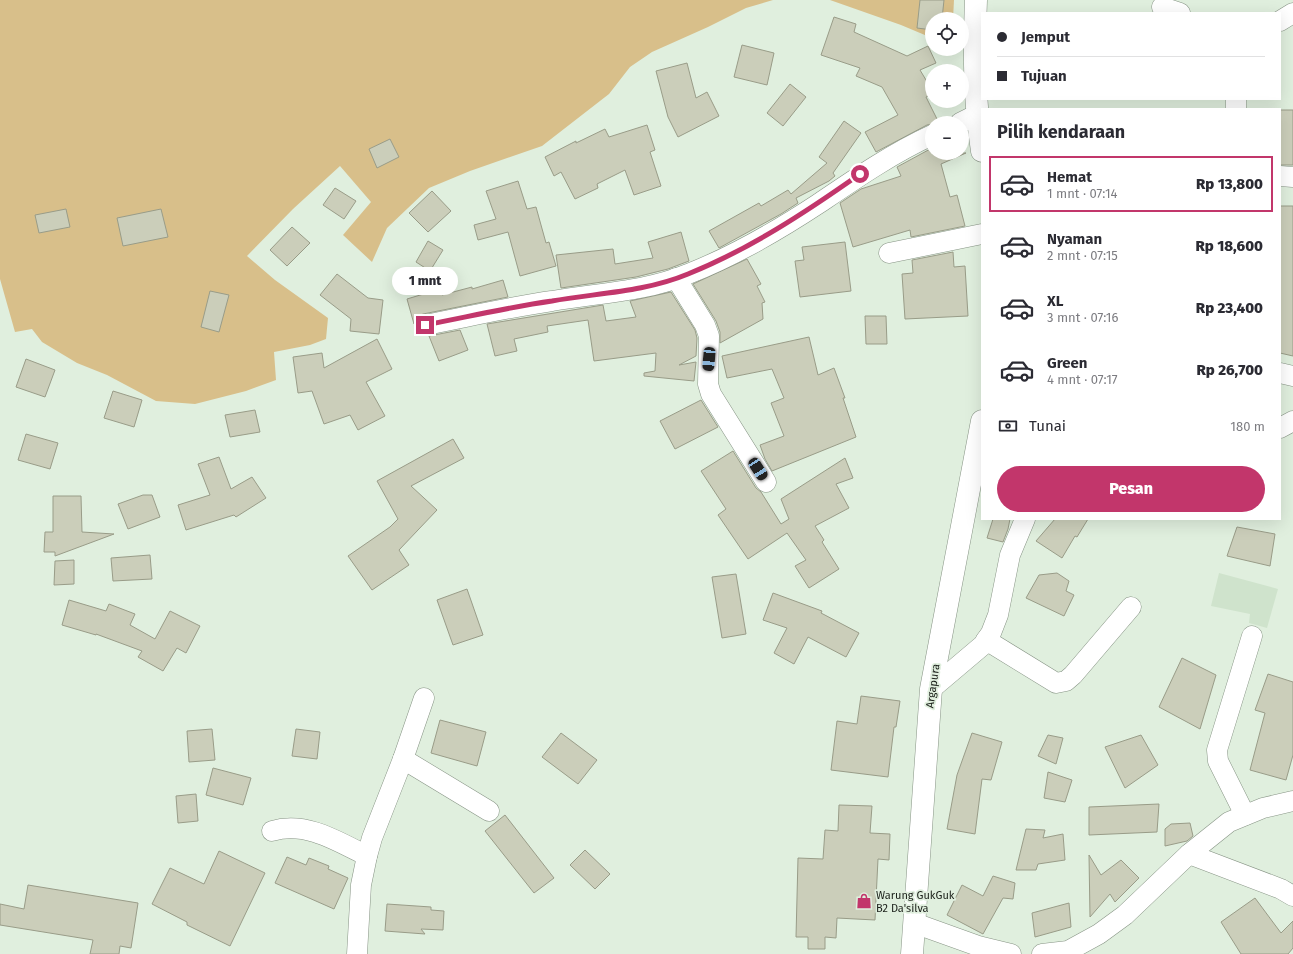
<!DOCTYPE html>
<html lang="id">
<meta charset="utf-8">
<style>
:root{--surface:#fff;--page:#f7f7f7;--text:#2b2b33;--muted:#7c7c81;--line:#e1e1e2;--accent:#c2366b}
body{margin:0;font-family:"Fira Sans",sans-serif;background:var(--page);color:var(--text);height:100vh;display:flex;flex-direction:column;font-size:15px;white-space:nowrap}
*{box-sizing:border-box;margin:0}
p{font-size:13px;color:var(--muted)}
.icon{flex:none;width:22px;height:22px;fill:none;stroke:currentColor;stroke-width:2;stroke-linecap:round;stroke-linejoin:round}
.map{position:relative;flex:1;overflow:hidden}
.side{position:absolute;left:981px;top:108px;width:300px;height:412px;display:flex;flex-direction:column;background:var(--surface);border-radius:0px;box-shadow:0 4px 16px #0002}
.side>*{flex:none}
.guide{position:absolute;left:981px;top:12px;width:300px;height:88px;border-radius:0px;box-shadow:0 4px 16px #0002;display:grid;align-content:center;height:88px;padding:0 16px;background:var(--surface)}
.controls{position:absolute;left:925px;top:12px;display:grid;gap:8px}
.controls a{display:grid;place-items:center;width:44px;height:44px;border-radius:50%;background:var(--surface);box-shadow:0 4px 16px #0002;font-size:20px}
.end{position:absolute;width:18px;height:18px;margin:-9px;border:5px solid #c2366b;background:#fff;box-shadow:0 0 0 2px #fff}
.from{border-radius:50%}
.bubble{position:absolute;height:28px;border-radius:14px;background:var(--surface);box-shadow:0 4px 16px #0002;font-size:13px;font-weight:800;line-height:28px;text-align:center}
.car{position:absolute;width:12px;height:24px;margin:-12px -6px;border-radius:5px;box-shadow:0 0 3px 1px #0007;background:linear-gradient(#222 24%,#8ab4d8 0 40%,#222 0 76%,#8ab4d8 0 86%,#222 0)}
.guide b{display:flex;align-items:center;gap:14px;height:38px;font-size:15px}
.guide b+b{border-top:1px solid var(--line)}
.guide i{width:10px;height:10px;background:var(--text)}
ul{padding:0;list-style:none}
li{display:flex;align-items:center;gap:12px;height:56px;margin:0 8px 6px;padding:0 8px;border:2px solid transparent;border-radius:0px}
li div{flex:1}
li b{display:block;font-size:15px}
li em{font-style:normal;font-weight:800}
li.current{border-color:var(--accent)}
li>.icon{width:36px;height:36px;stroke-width:1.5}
h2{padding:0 16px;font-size:18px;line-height:48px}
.pay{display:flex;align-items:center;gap:10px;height:44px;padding:0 16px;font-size:15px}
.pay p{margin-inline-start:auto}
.primary-button{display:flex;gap:8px;margin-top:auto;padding:8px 16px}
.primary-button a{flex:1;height:46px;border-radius:24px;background:var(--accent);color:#fff;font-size:16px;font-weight:800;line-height:46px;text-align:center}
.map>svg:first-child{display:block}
</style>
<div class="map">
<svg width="1293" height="954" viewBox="0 0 1293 954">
<rect width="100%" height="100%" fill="#e0efde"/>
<!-- built -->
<path fill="#cfe3cc" d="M1219,573L1278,589L1267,628L1249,623L1250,614L1211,606Z"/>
<!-- green -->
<g fill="#d8bf8a">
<path d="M0,0H796H773L746,8L708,27L652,52L630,67L609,94L542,146L470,171L429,188L387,228L372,262L343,235L371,202L340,166L293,209L247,256L275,280L328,318L326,339L310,345L274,352L276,380L246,391L195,404L156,401L107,375L77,363L42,342L32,329L15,332L0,279Z"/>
<path d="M830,0H954L953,19H932V38L901,25Z"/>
</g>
<!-- building -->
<g fill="#cbceba" stroke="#999c88">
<path d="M920,0H944L942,19H932V30L917,28Z"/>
<path d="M834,17L856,24L854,32L907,56L928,46L936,63L920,70L932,90V94L926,97L939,123L927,125L876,152L865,132L898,115L882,87L856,76L860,68L821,55Z"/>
<path d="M742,45L774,53L767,85L734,77Z"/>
<path d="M687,63L696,98L707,92L719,116L678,137L668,117L656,71Z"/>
<path d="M790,84L806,97L783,126L767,113Z"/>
<rect x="1280" y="110" width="13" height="55"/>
<path d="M844,121L861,133L833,173L835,176L829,181L796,198L798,203L781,214L719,248L709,231L759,203L761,206L788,190L791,194L827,163L819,157Z"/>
<path d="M647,125L655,150L650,152L661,186L634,195L625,170L597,184L598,188L575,199L561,172L554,176L545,157L576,141V143L605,129L609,137Z"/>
<path d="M390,139L399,157L377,168L369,149Z"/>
<path d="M932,148V153H966L941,164L950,197L957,195L965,226L911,237L910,230L853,247L840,203L861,189L901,176L897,167Z"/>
<path d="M518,181L527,209L536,207L546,243L549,242L556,266L520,276L508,232L478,240L474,225L496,219L486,191Z"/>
<path d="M335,188L356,201L344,219L323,205Z"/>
<path d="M432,191L451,211L428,232L409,213Z"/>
<path d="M1280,206H1293V356L1280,353Z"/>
<path d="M66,209L70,227L39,233L35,215Z"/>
<path d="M161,209L168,237L123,246L117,218Z"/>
<path d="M292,227L310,243L287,266L270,250Z"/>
<path d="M681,232L689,261L668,269L636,277L561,288L556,255L613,249L615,264L653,258L648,242Z"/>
<path d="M428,241L443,250L430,271L416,262Z"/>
<path d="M845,242L851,291L800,297L795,261L804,260L802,247Z"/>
<path d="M953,252L954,267L965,266L968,316L905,319L902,274L913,273L912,260Z"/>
<path d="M747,259L761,284L757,286L765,302L762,303L763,319L720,343V332L716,321L693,284Z"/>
<path d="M337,274L368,298L383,300L379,334L350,331L351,319L320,295Z"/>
<path d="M503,280L508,297L423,314L417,317L414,324L407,299L440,289L442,295L472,287V289Z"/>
<path d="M210,291L229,295L219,332L201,327Z"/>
<path d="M671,292L695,330L697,338L696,356L679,365L696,362L694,381L644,376V373L655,371L656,353L594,361L588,320L547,326L548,332L514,339L517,351L495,356L487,324L603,305L606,321L636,317L630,301Z"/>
<path d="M865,316H886L887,344H866Z"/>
<path d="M460,330L468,350L439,361L429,336Z"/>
<path d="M809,337L818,375L834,368L845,398H843L856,437L772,471L765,459L760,445L784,436L771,403L784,398L772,369L727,378L722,356Z"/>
<path d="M377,339L392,369L366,382L385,416L358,430L350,415L324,424L312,391L298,393L293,357L322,353L324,368Z"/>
<path d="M26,359L55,370L45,397L16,387Z"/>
<path d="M113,391L142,400L134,427L104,418Z"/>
<path d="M701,400L718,427L675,449L660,421Z"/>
<path d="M255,410L260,432L230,437L225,415Z"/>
<path d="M26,434L58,443L50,469L18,460Z"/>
<path d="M453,439L464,458L411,486L437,510L399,550L409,565L372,590L348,556L390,527L398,519L377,481Z"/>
<path d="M733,451L756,488L761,492L781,524L789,519L781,499L845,458L853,478L836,484L849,508L815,526L824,540L822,542L839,569L809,588L795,566L806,560L787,533L748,559L718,515L726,509L701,471Z"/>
<path d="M219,457L231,489L252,477L266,498L236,517L234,515L186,530L178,505L210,495L198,464Z"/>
<path d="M143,495H152L160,517L128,529L118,504Z"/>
<path d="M53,496H81L82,532L114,534L55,556V552H44L45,532H53Z"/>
<path d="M993,519H1010L1008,529L1003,542L987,538Z"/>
<path d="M1055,519H1088L1077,537L1075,536L1062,558L1036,541Z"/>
<path d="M1237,527L1275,534L1270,566L1227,556Z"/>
<path d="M150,555L152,579L113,581L111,558Z"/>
<path d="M74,560V584L54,585L55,561Z"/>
<path d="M1057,573L1069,581L1066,591L1074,595L1064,616L1026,598L1039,575Z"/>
<path d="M736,574L746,634L722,638L712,577Z"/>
<path d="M467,589L483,635L453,645L437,600Z"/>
<path d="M773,593L822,611L821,613L859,633L846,657L808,637L794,664L774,653L787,628L763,620Z"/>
<path d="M69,600L106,611L109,604L135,614L130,625L155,639L170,611L200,626L186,653L177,648L163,671L138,657L142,651L96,634V635L62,625Z"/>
<path d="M1182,658L1216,675L1200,729L1159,707Z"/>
<path d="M1268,674L1293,682V755L1286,780L1250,770L1265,713L1255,710Z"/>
<path d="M861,696L900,701L896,727H894L888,777L831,770L837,721L857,724Z"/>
<path d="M440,720L486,732L477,766L431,753Z"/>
<path d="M212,729L215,760L189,762L187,731Z"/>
<path d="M296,729L320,732L317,759L292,756Z"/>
<path d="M561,733L597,760L578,784L542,757Z"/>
<path d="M972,733L1002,742L991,780L982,779L975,834L947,829L957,775Z"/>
<path d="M1048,735L1063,738L1056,764L1038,756Z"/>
<path d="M1141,735L1158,765L1125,788L1105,747Z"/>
<path d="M213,768L251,778L243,805L206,795Z"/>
<path d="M1048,772L1072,780L1065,802L1044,798Z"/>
<path d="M196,794L198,821L178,823L176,796Z"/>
<path d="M1159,804L1157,832L1089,835V807Z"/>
<path d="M839,805L872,806L870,833L890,834L889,860L878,859L875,920L837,918L836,938L825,937V949H808V937H796L798,858L823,859L825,830L838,831Z"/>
<path d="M505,815L554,878L534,893L485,831Z"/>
<path d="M1190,823L1193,836L1187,841L1165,846V829L1171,824Z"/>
<path d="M1026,829L1045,830L1043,838L1063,834L1065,860L1038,864L1036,870H1016Z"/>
<path d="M585,850L610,874L595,889L570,865Z"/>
<path d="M219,851L265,873L230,946L187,925V922L152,904L170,868L204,884Z"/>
<path d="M1089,855L1101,875L1121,860L1139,878L1115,902L1110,894L1090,917Z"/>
<path d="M287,857L306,865L309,858L329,866L328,869L348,878L334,909L275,883Z"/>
<path d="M993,876L1015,883L1013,899L1003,898L983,934L947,915L962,885L983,896Z"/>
<path d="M28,885L138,903L131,948L120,946L119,954H90L93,940L0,925V904L24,909Z"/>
<path d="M1255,898L1281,933L1293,921V948L1288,954H1241L1221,922Z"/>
<path d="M1069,903L1071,927L1035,937L1032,913Z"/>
<path d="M387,904L431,907V910L444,911L443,930L421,929L425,934L385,931Z"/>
</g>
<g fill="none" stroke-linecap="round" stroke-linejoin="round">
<defs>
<g id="street">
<path d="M1162,7L1180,13"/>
<path d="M1280,21L1293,13"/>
<path d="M1236,109V99"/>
<path d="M960,123L976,115"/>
<path d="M1280,176L1293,177"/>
<path d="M889,253L982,234"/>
<path d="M676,278L705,325L709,336L708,384L711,394L766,482"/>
<path d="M425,325C467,317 510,307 552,301C597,293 645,292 688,274C734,256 777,231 818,204C855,179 891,154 932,135"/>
<path d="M1280,373L1293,376"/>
<path d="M1280,428L1293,421"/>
<path d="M986,640L1056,683L1066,681L1073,675L1131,607"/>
<path d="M931,689L983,645L991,633L998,615L1010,555L1025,519"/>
<path d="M403,759L489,811"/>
<path d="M1245,815L1218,761L1217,750L1252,636"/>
<path d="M272,831C306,821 337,841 367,856"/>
<path d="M1189,854L1281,889L1293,896"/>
<path d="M914,923L978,946L1011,954"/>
<path d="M357,954L361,885L367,856L372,838L403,759L424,698"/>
<path d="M1042,954L1068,951L1099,934L1125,915L1189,854L1229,822L1263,808L1293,801"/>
</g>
<g id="highway">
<path d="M976,0C974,52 974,99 982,151"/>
<path d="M912,954L931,689L982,421"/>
</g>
</defs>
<!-- street casing -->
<use href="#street" stroke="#879485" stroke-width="21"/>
<!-- highway casing -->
<use href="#highway" stroke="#879485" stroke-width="23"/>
<!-- street -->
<use href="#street" stroke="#fff" stroke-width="20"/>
<!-- highway -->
<use href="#highway" stroke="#fff" stroke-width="22"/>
</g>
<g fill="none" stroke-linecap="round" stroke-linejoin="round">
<!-- route -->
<path stroke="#c2366b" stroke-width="5" d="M425,325C467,317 510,307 552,301C597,293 645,292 688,274C750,249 806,212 860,174"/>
</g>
<!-- icons -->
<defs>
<symbol id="shop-bare" viewBox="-9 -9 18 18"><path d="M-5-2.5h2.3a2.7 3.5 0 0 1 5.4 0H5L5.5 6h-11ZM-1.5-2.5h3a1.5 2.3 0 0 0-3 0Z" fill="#c2366b" stroke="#e0efde" stroke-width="2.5" paint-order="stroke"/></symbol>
</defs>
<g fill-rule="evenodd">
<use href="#shop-bare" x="853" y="890" width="22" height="22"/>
</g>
<g text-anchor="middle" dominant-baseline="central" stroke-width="3.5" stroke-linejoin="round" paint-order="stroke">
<!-- street labels -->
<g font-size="11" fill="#1a1f19" stroke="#e0efde">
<text transform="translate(933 686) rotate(-82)">Argapura</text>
</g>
<!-- poi labels -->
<g font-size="11" fill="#1a1f19" stroke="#e0efde" text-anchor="start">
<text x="876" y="895">Warung GukGuk<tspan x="876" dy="13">B2 Da'silva</tspan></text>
</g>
</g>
</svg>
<div class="controls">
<a><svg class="icon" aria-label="locate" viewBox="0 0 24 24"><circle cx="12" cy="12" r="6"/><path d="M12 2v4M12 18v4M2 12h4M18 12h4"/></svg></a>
<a>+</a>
<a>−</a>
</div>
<i class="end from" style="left:860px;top:174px"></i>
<i class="end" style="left:425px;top:325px"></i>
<div class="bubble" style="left:392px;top:267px;width:66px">1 mnt</div>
<i class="car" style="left:709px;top:359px;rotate:185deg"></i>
<i class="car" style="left:758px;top:469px;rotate:147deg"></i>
<div class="guide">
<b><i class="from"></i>Jemput</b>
<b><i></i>Tujuan</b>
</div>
<section class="side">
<h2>Pilih kendaraan</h2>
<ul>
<li class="current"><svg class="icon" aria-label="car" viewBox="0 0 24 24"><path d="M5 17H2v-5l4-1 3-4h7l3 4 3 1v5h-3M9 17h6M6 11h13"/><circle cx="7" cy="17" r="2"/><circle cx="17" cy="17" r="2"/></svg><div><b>Hemat</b><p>1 mnt · 07:14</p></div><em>Rp 13,800</em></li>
<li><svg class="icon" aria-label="car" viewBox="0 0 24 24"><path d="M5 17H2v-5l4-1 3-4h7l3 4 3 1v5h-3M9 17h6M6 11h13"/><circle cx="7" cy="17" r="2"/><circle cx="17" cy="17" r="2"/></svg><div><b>Nyaman</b><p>2 mnt · 07:15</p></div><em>Rp 18,600</em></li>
<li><svg class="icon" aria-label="car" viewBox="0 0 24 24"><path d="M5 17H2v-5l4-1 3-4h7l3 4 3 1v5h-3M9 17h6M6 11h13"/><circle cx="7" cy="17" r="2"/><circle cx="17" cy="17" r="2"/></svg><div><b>XL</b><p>3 mnt · 07:16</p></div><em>Rp 23,400</em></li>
<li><svg class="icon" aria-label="car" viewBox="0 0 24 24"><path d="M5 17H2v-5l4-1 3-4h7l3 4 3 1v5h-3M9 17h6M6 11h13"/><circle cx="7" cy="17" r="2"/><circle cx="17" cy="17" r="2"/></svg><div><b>Green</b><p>4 mnt · 07:17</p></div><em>Rp 26,700</em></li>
</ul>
<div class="pay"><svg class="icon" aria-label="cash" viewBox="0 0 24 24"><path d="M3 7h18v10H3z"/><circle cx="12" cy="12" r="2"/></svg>Tunai<p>180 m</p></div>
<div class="primary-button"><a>Pesan</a></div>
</section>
</div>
